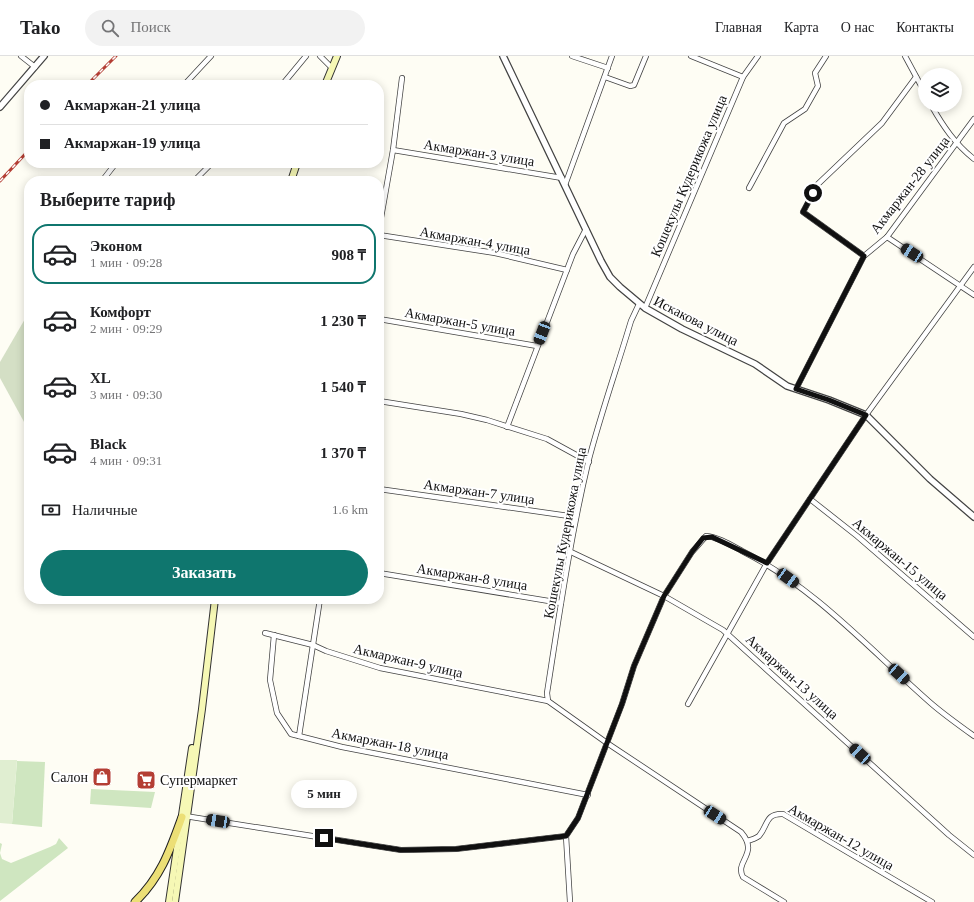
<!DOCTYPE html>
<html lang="ru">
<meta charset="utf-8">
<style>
:root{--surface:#fff;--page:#f2f2f2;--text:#202124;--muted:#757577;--line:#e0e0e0;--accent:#0f766e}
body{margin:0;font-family:"Times New Roman",serif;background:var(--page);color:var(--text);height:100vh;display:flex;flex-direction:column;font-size:15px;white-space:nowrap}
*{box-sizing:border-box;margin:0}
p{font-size:13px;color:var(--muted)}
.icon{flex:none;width:22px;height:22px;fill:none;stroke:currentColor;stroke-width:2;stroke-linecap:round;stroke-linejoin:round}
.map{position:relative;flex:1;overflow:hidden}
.sheet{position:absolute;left:24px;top:120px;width:360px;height:428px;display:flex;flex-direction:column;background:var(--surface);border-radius:16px;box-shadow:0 2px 10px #0003}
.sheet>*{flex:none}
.guide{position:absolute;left:24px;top:24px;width:360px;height:88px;border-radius:16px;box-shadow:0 2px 10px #0003;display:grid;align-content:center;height:88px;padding:0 16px;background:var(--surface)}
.tools{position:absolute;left:918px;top:12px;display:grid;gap:8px}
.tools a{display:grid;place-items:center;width:44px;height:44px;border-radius:50%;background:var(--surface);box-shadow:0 2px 10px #0003;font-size:20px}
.end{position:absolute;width:18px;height:18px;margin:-9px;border:5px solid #101010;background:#fff;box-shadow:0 0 0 2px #fff}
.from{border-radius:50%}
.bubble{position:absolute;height:28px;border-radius:14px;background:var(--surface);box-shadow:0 2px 10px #0003;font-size:13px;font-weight:700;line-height:28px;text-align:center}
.car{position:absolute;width:12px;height:24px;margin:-12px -6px;border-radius:5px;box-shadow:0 0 3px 1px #0007;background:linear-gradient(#222 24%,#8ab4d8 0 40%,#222 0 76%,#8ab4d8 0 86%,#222 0)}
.guide b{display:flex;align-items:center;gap:14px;height:38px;font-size:15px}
.guide b+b{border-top:1px solid var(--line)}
.guide i{width:10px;height:10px;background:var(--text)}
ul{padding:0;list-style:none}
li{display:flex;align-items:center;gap:12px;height:60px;margin:0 8px 6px;padding:0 8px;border:2px solid transparent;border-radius:16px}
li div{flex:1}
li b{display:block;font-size:15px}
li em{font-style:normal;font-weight:700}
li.selected{border-color:var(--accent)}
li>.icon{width:36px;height:36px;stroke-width:1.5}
h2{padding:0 16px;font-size:18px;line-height:48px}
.pay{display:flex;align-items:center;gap:10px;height:44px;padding:0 16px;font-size:15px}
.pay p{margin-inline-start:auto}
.button{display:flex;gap:8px;margin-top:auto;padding:8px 16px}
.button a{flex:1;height:46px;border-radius:24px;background:var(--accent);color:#fff;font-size:16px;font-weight:700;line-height:46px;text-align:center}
header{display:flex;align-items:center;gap:24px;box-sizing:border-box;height:56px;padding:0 20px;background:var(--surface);border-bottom:1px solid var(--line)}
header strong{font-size:19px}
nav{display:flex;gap:22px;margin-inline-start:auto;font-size:14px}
.search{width:280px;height:36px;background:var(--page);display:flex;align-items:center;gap:10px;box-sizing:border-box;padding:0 14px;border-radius:22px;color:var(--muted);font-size:15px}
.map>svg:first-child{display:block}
</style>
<header>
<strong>Tako</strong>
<div class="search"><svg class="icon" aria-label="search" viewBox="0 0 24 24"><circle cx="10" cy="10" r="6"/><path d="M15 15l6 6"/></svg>Поиск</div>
<nav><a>Главная</a><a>Карта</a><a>О нас</a><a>Контакты</a></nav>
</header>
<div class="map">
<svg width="974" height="846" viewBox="0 0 974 846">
<rect width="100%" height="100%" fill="#fefdf4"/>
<!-- green -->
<g fill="#cfe6c0">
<path d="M17,705L45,706L42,771L12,768Z"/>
<path d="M91,733L155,736L151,752L90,748Z"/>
<path d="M59,782L68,792L0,845V787L2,788L0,797L2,803L11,807L50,791L56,788Z"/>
</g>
<!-- cemetery -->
<path fill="#d4dfc5" d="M29,256V375L0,322V306Z"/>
<!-- pitch -->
<path fill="#e0eed1" d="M0,704H17L12,768L0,767Z"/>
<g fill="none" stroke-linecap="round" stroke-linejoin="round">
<defs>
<g id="minor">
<path d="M21,0L35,11"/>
<path d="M320,0L332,12"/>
<path d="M572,0L608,12"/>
<path d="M691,0L743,21"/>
<path d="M905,0L925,37"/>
<path d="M605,21L630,30L634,29L646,0"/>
<path d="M184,29L211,0"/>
<path d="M282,29L306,0"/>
<path d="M931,49C943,70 955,88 974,103"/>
<path d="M393,94L562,122"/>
<path d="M102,125L116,107"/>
<path d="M194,125L212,107"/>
<path d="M565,129L612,0"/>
<path d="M749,132L784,67L805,53L818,30L815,17L826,0"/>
<path d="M379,173L393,94L402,22"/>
<path d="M379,179L495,197L567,214"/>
<path d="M887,181L974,239"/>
<path d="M864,200L803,156L818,128L882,67L916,21"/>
<path d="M645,252L743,21L758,0"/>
<path d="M379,263L537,290"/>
<path d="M796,333L864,200L887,181L974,63"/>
<path d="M379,345L461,358L487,364L547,383L589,406"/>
<path d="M507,371L573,198L586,173"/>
<path d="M379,433L576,461"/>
<path d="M810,443L857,480L974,581"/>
<path d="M571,496L664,540L723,574L949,779L974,799"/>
<path d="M379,517L561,547"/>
<path d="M265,577L313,589L326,595L380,612L548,645L607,687L741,776C760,798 734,805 743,821L784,846"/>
<path d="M274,579L270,624L277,657L291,678L342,691L588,739"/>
<path d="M548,645L547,637C559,560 570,483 588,407C600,360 617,312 631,265L639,248"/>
<path d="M688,648L767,507L866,359L974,211"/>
<path d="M299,680L320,543"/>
<path d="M185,760L401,794L456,793L566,780"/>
<path d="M747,785C751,784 755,783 759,780C768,770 765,757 783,758L932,846"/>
<path d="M570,846L566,780L578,762L622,648L634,610L664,540L692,496L706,480C718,481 731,489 742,495C816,532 871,595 933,649C946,660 960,670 974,680"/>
</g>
<g id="tertiary">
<path d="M503,0L601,205L610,221L620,231L645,252L682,273L755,308L787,330L829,344L866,359L930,423L974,461"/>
<path d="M0,51L44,0"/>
</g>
<g id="secondary">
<path d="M325,29L337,0"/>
<path d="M291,125L297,107"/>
<path d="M169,846L192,692"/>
<path d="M175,846L202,653L215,543"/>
</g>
<path id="primary" d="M135,846C161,821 170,794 182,761"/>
</defs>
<!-- minor casing -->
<use href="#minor" stroke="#434343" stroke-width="6"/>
<!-- tertiary casing -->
<use href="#tertiary" stroke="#434343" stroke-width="8"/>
<!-- secondary casing -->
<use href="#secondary" stroke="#323232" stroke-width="8"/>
<!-- primary casing -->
<use href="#primary" stroke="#212121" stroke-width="9"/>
<!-- minor -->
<use href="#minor" stroke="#fff" stroke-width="4.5"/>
<!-- tertiary -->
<use href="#tertiary" stroke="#fff" stroke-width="5.5"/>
<!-- secondary -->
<use href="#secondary" stroke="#f6f8b5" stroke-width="6"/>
<!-- primary -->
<use href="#primary" stroke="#ecdf76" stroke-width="7"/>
<defs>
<g id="rail">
<path d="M87,29L116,0"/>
<path d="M0,125L29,94"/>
</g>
</defs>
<!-- rail casing -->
<use href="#rail" stroke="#b43e34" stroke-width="3"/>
<!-- rail -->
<use href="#rail" stroke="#fff" stroke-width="1.5" stroke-dasharray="4.5" stroke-linecap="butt"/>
</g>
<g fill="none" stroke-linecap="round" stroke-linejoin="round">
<!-- route -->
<path stroke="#101010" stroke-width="5" d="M324,782L401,794L456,793L566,780L578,762L622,648L634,610L664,540L692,496L703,482L712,481L767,507L866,359L829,344L796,333L864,200L803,156L813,137"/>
</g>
<!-- icons -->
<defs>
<symbol id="shop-square" viewBox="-11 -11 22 22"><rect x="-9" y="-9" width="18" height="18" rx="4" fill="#b43e34" stroke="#fff"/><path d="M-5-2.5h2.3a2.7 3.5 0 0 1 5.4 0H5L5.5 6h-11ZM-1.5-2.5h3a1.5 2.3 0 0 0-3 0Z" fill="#fff"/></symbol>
<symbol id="supermarket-square" viewBox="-11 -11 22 22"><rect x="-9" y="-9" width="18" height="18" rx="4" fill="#b43e34" stroke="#fff"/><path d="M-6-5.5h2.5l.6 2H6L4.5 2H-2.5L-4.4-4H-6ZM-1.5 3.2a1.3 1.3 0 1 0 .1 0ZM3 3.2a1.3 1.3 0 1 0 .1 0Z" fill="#fff"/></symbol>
</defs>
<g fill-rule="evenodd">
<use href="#shop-square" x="91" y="710" width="22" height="22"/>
<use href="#supermarket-square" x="135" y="713" width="22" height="22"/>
</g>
<g text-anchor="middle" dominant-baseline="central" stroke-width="4" stroke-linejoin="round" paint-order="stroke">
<!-- street labels -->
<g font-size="14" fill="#101010" stroke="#fff">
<text transform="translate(479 97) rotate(9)">Акмаржан-3 улица</text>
<text transform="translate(689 120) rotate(-67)">Кошекулы Кудерикожа улица</text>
<text transform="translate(910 129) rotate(-52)">Акмаржан-28 улица</text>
<text transform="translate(475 185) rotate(10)">Акмаржан-4 улица</text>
<text transform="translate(696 265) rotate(27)">Искакова улица</text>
<text transform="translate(460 266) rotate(10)">Акмаржан-5 улица</text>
<text transform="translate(479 436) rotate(8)">Акмаржан-7 улица</text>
<text transform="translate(565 477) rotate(-79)">Кошекулы Кудерикожа улица</text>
<text transform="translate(900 503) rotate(40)">Акмаржан-15 улица</text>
<text transform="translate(472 521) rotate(9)">Акмаржан-8 улица</text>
<text transform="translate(408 605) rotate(13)">Акмаржан-9 улица</text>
<text transform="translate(792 621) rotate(42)">Акмаржан-13 улица</text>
<text transform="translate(390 688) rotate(11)">Акмаржан-18 улица</text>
<text transform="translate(841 781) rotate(30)">Акмаржан-12 улица</text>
</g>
<!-- poi labels -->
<g font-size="14" fill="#101010" stroke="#fff" text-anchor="end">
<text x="88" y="721">Салон</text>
<text x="160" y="724" text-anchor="start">Супермаркет</text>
</g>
</g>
</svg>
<div class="tools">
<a><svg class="icon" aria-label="layers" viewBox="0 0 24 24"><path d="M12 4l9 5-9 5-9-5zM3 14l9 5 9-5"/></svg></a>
</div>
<i class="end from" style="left:813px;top:137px"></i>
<i class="end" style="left:324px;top:782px"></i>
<div class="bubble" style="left:291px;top:724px;width:66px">5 мин</div>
<i class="car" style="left:912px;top:197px;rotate:303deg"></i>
<i class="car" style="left:542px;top:277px;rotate:201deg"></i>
<i class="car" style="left:788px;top:522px;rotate:126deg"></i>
<i class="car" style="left:899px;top:618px;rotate:132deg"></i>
<i class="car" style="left:860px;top:698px;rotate:312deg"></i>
<i class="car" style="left:715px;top:759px;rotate:123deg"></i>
<i class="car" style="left:218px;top:765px;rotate:279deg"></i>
<div class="guide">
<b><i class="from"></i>Акмаржан-21 улица</b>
<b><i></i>Акмаржан-19 улица</b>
</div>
<section class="sheet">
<h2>Выберите тариф</h2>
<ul>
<li class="selected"><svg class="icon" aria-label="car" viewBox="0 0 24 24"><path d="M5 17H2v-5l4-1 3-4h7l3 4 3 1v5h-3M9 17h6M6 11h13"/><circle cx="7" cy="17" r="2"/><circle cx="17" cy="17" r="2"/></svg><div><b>Эконом</b><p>1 мин · 09:28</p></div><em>908 ₸</em></li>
<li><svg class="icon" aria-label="car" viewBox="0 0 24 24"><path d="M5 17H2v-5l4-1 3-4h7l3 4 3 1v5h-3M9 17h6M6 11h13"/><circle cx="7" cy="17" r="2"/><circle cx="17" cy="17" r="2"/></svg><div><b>Комфорт</b><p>2 мин · 09:29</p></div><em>1 230 ₸</em></li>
<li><svg class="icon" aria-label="car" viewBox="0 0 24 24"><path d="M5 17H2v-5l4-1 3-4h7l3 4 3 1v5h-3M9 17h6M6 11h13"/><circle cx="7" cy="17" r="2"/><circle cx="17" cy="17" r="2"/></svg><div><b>XL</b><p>3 мин · 09:30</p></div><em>1 540 ₸</em></li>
<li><svg class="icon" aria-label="car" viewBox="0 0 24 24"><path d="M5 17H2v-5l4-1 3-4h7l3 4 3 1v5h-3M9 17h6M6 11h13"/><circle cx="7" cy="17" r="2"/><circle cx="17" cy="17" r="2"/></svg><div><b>Black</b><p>4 мин · 09:31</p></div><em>1 370 ₸</em></li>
</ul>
<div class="pay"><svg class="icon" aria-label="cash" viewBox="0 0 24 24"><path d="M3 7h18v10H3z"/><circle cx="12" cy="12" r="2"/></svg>Наличные<p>1.6 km</p></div>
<div class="button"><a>Заказать</a></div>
</section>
</div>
